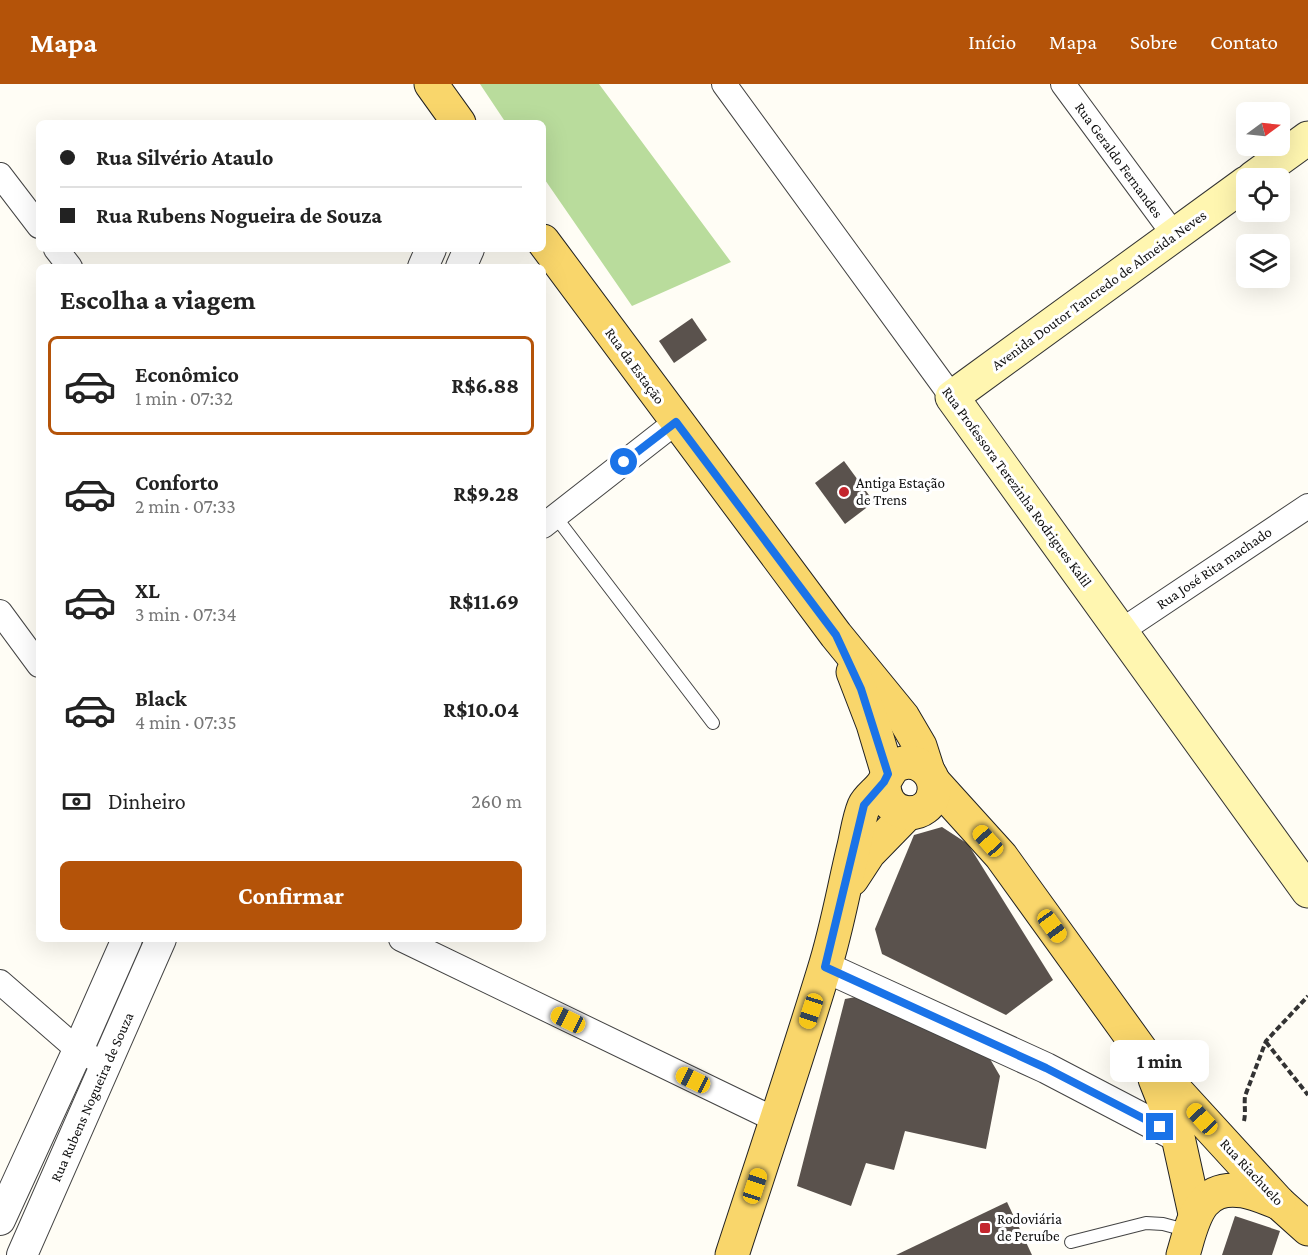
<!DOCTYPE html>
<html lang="pt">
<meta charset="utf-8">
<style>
:root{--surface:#fff;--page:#f2f2f2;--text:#222;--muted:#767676;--line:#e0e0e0;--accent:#b45309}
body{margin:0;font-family:"Crimson Pro",serif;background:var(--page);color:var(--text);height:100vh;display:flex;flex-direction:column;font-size:22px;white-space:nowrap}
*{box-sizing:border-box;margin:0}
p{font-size:20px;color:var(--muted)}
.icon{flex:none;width:33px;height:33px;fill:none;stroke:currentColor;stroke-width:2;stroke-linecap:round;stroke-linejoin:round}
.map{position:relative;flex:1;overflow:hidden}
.sheet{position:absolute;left:36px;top:180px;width:510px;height:678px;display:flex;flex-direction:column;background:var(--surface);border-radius:9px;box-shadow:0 6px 24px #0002}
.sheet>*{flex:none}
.hud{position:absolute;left:36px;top:36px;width:510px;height:132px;border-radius:9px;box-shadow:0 6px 24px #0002;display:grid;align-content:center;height:132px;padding:0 24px;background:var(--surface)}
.needle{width:39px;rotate:75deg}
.fabs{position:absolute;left:1236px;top:18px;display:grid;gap:12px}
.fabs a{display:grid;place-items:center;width:54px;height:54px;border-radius:9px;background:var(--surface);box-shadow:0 6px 24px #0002;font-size:30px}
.end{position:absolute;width:27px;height:27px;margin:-14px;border:8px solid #1a73e8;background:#fff;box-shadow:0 0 0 3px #fff}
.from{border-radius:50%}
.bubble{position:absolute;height:42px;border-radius:9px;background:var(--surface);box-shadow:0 6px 24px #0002;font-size:20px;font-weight:700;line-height:42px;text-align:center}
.car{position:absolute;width:18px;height:36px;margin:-18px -9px;border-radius:8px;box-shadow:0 0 4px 2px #0007;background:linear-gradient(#f5c518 24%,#345 0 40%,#f5c518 0 76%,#345 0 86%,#f5c518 0)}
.hud b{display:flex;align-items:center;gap:21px;height:57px;font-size:22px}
.hud b+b{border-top:2px solid var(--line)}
.hud i{width:15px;height:15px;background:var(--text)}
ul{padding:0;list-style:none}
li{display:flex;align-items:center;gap:18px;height:99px;margin:0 12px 9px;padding:0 12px;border:3px solid transparent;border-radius:9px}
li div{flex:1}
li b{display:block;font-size:22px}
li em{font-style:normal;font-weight:700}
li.current{border-color:var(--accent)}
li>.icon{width:54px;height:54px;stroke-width:1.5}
h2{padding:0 24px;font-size:27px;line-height:72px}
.pay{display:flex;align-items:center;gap:15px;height:66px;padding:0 24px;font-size:22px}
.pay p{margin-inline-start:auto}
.primary-button{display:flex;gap:12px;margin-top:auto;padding:12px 24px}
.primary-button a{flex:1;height:69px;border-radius:9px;background:var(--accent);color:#fff;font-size:24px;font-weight:700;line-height:69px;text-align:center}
header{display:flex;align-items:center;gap:36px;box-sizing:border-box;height:84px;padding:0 30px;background:var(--accent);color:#fff}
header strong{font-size:28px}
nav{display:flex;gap:33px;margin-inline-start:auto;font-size:21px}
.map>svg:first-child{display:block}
</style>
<header>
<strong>Mapa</strong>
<nav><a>Início</a><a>Mapa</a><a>Sobre</a><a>Contato</a></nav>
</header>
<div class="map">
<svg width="1308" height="1171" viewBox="0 0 1308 1171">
<rect width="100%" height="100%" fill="#fffdf5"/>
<!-- forest -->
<path fill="#b9dc9c" d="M480,0H599L731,178L632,222L543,93V39H506Z"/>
<!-- building -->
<g fill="#5a524d">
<path d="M692,234L707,256L674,279L659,257Z"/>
<path d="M844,377L874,418L845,440L815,399Z"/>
<path d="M942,743L968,760L1053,896L1006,931L882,870L875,845L914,751Z"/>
<path d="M861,912L983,963L1000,992L986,1065L905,1047L894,1086L866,1079L851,1122L797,1102L845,915Z"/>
<path d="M1007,1118L1032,1171H896Z"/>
<path d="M1235,1132L1280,1147L1272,1171H1222Z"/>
</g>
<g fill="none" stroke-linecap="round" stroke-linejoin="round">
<defs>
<g id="service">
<path d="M555,432L713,639"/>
<path d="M1071,1158L1146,1139L1163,1140L1189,1147"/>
</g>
<g id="minor">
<path d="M724,0L952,313"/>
<path d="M1063,0L1175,152"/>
<path d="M0,91L39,142"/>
<path d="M56,165L70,183"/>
<path d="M543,442L676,338"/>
<path d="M0,528L39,581"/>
<path d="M1121,547L1308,422"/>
<path d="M401,855L776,1036"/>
<path d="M0,898L78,966L93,974"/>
</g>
<g id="tertiary">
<path d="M423,183L431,165"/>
<path d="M461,183L469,165"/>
<path d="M825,883L1046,984L1178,1053"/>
<path d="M0,1136L78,966L127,855"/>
<path d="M22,1171L161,855"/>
</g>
<g id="secondary">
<path d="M1253,94L1308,54"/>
<path d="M1246,99L952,313L1308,807"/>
</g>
<g id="primary">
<path d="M431,0L459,39"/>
<path d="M543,157L836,551L903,633L920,662L928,687"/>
<path d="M853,588L873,640L888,690"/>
<path d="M934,698L1001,772L1148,976L1279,1119L1308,1145"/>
<path d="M852,795L869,769L908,729"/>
<path d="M1155,995L1178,1053L1195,1130"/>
<path d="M732,1171C763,1076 795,981 824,886C837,845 844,803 854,762C857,749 859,734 864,722C868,713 879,707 884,698C888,692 889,688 894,683C913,670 936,686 934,707C931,737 883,738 884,698"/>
<path d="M1183,1171C1193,1138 1198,1100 1243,1107C1255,1109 1268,1115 1279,1119"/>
</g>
</defs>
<!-- service casing -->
<use href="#service" stroke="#444" stroke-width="14"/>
<!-- minor casing -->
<use href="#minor" stroke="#444" stroke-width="26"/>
<!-- tertiary casing -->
<use href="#tertiary" stroke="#444" stroke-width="32"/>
<!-- secondary casing -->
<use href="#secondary" stroke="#333" stroke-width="35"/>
<!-- primary casing -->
<use href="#primary" stroke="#222" stroke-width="35"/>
<!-- path -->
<g stroke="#333" stroke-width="4" stroke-dasharray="6 3" stroke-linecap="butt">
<path d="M1266,958L1308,1011"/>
<path d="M1244,1037C1246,1028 1244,1021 1245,1012L1266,957L1308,912"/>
</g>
<!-- service -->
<use href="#service" stroke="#fff" stroke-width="12"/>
<!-- minor -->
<use href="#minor" stroke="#fff" stroke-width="24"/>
<!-- tertiary -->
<use href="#tertiary" stroke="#fff" stroke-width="30"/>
<!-- secondary -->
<use href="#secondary" stroke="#fff6b0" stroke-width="33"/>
<!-- primary -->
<use href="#primary" stroke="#f9d66b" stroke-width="33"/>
</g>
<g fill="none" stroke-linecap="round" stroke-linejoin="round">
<!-- route -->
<path stroke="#1a73e8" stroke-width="8" d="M624,378L676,338L836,551L861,605L888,690L884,698L864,721L825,883L1046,984L1160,1043"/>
</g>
<!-- markers -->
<g fill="#c4262e" stroke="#fff" stroke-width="2">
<circle cx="844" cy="408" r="6"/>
<rect x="979" y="1138" width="12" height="12" rx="3"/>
</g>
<g text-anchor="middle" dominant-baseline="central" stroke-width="6" stroke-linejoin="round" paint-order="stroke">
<!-- street labels -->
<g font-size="15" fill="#111" stroke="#fff">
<text transform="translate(1119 76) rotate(54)">Rua Geraldo Fernandes</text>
<text transform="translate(1099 206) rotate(-36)">Avenida Doutor Tancredo de Almeida Neves</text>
<text transform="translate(635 282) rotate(54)">Rua da Estação</text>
<text transform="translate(1017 403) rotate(54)">Rua Professora Terezinha Rodrigues Kalil</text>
<text transform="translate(1214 484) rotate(-34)">Rua José Rita machado</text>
<text transform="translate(92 1013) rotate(-66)">Rua Rubens Nogueira de Souza</text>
<text transform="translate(1252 1088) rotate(47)">Rua Riachuelo</text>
</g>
<!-- poi labels -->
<g font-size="15" fill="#111" stroke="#fff" text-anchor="start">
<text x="856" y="399">Antiga Estação<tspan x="856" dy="17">de Trens</tspan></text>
<text x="997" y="1135">Rodoviária<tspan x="997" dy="17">de Peruíbe</tspan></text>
</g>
</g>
</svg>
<div class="fabs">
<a><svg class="needle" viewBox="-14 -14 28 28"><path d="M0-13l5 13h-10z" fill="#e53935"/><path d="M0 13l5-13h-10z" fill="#767676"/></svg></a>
<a><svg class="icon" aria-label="locate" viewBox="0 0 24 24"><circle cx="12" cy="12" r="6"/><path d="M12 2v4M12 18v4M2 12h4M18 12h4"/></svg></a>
<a><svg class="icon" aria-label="layers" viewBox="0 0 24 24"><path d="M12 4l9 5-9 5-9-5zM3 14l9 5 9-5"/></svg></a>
</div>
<i class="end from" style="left:624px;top:378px"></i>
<i class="end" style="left:1160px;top:1043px"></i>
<div class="bubble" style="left:1110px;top:956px;width:99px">1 min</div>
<i class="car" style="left:988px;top:757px;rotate:318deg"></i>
<i class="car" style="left:1052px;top:842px;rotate:144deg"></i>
<i class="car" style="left:811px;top:927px;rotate:198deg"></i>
<i class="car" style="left:568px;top:936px;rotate:296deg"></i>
<i class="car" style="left:693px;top:996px;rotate:296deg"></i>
<i class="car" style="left:1202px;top:1035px;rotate:317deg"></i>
<i class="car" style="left:755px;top:1102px;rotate:18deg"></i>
<div class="hud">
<b><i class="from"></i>Rua Silvério Ataulo</b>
<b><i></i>Rua Rubens Nogueira de Souza</b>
</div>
<section class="sheet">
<h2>Escolha a viagem</h2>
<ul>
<li class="current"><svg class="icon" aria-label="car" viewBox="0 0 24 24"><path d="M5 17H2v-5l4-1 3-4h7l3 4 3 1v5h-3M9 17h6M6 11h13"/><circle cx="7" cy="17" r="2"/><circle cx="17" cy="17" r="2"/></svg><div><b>Econômico</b><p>1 min · 07:32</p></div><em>R$6.88</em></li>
<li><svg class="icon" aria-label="car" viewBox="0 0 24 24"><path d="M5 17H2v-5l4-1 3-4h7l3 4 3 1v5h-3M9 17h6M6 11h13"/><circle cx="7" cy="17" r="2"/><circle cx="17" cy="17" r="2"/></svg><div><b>Conforto</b><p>2 min · 07:33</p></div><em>R$9.28</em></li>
<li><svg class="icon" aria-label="car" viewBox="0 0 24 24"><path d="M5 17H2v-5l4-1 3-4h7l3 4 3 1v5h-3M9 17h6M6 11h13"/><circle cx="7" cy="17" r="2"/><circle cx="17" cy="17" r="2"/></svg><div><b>XL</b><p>3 min · 07:34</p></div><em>R$11.69</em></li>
<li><svg class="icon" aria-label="car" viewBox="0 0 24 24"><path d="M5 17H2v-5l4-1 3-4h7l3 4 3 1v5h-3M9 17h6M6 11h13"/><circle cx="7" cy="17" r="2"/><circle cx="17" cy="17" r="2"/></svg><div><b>Black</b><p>4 min · 07:35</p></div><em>R$10.04</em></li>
</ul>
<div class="pay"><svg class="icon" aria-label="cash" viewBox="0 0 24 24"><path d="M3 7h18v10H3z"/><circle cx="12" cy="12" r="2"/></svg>Dinheiro<p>260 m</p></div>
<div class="primary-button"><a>Confirmar</a></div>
</section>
</div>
